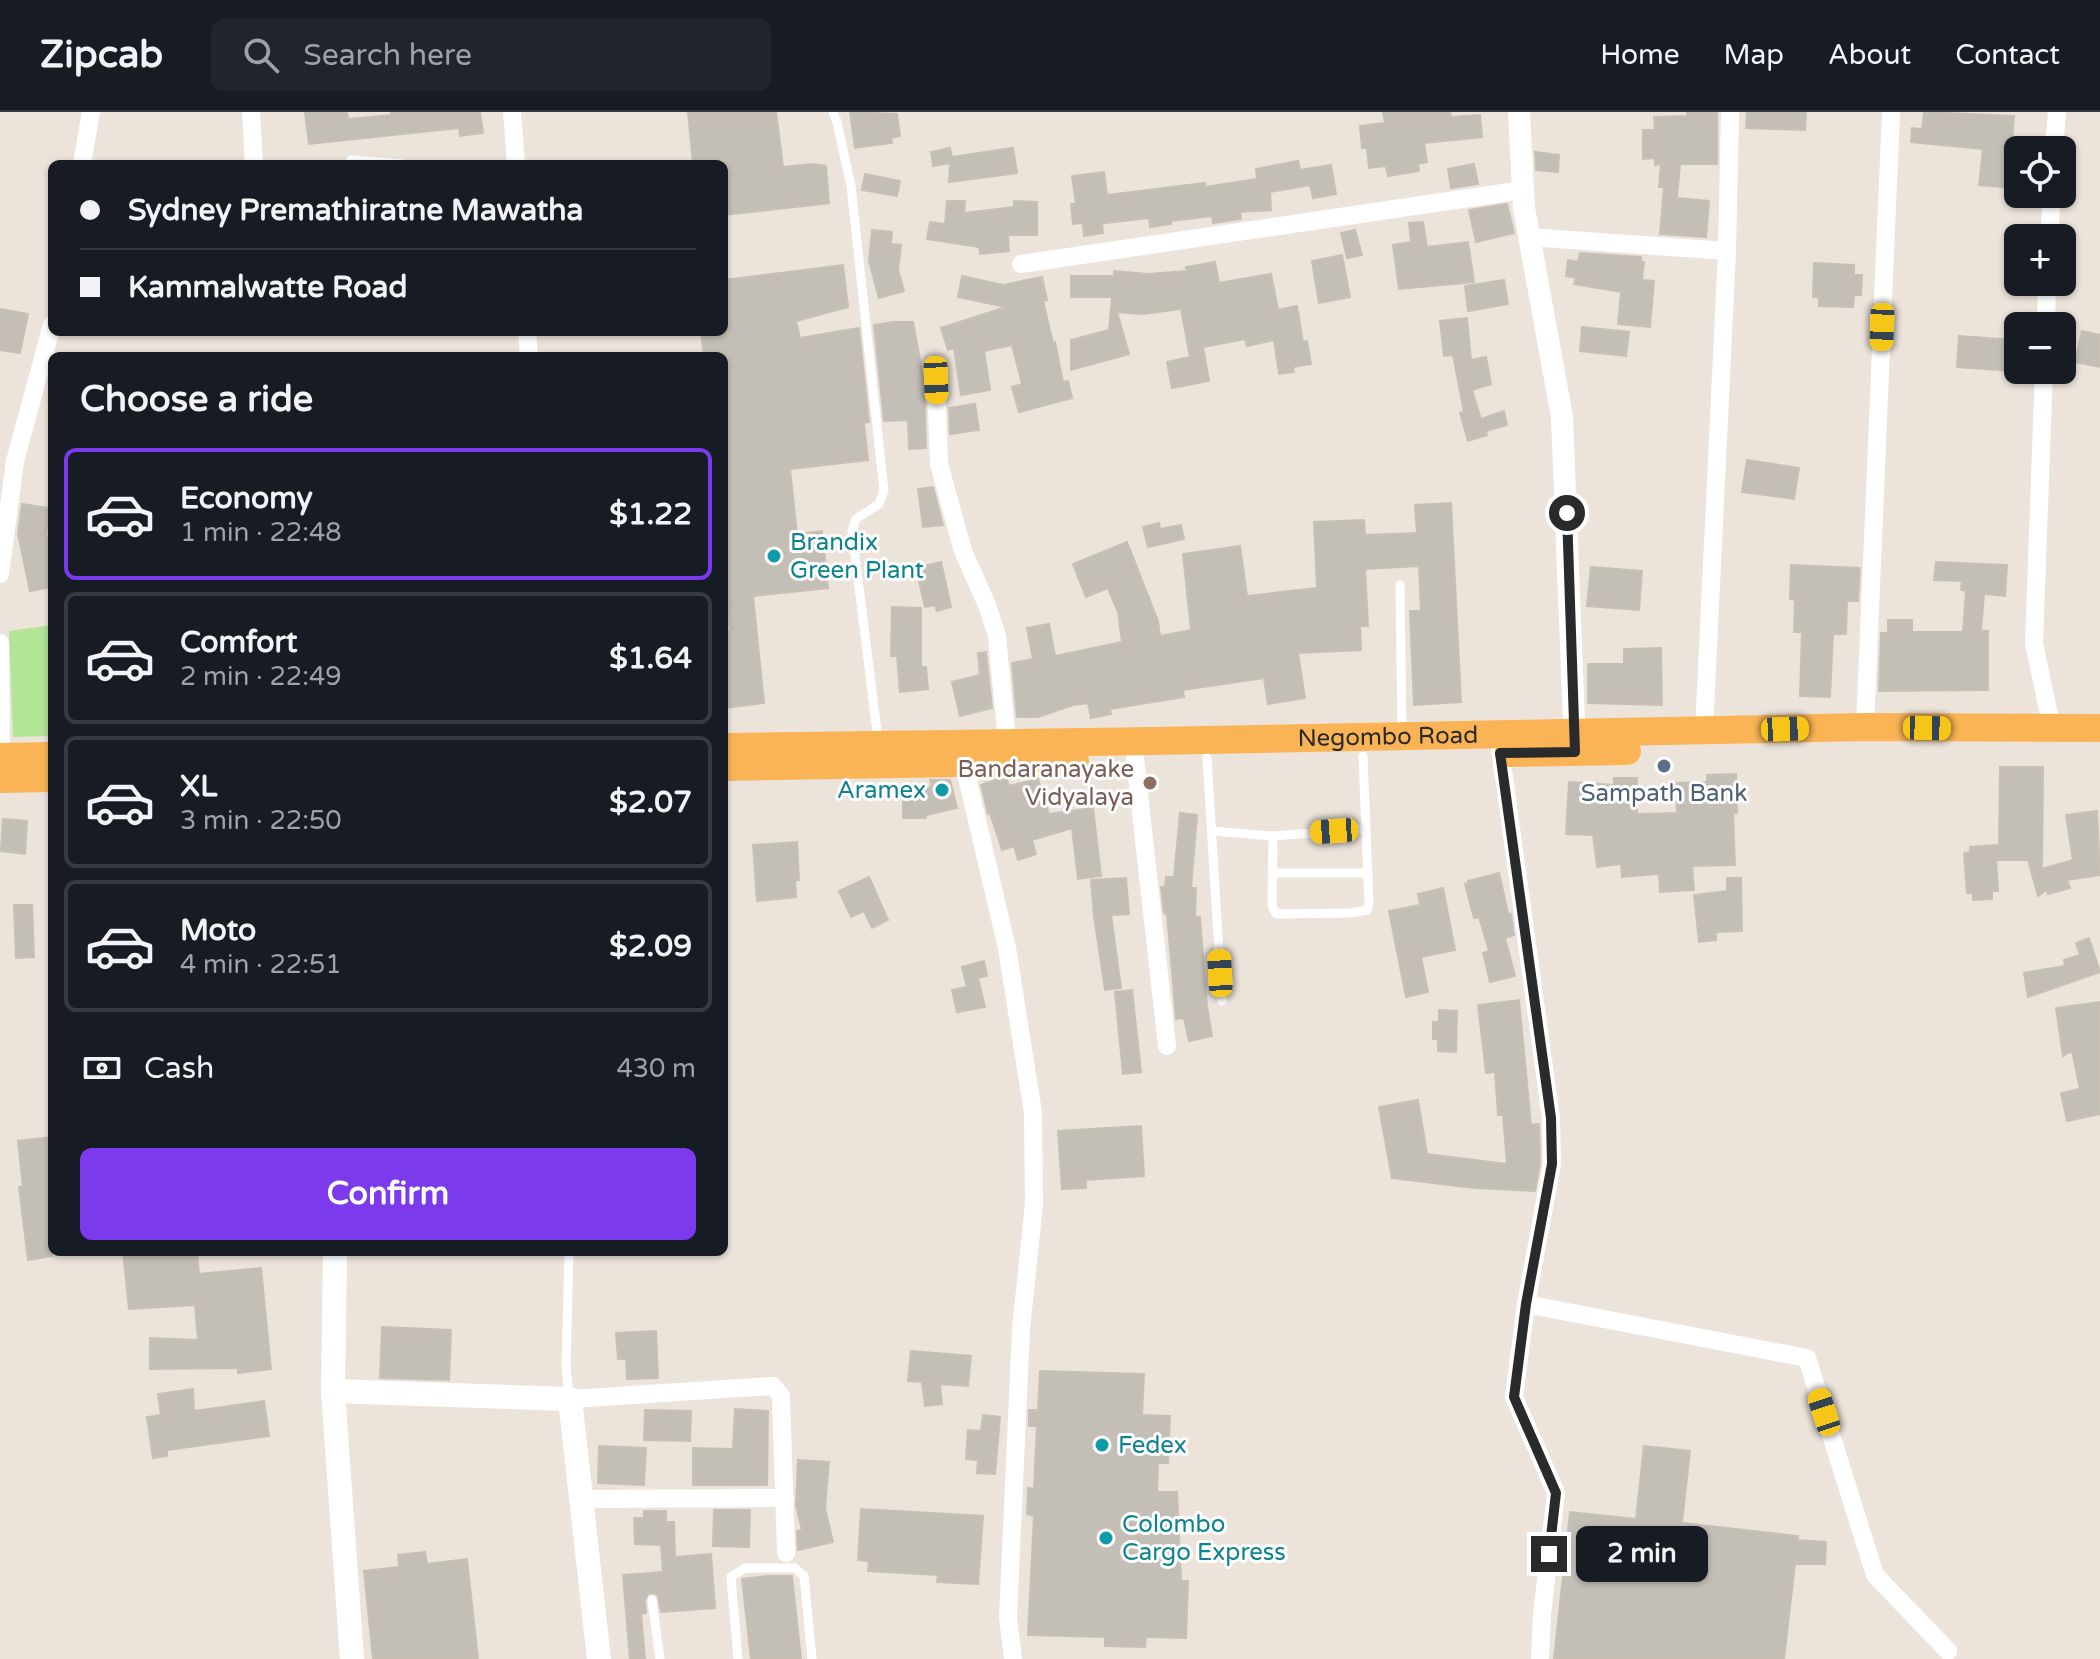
<!DOCTYPE html>
<meta charset="utf-8">
<style>
:root{--surface:#171b24;--page:#20242c;--text:#f1f3f6;--muted:#9ea1a6;--line:#363941;--accent:#7c3aed}
body{margin:0;font-family:"Varela Round",sans-serif;background:var(--page);color:var(--text);height:100vh;display:flex;flex-direction:column;font-size:30px;white-space:nowrap}
*{box-sizing:border-box;margin:0}
p{font-size:26px;color:var(--muted)}
.icon{flex:none;width:44px;height:44px;fill:none;stroke:currentColor;stroke-width:2;stroke-linecap:round;stroke-linejoin:round}
.map{position:relative;flex:1;overflow:hidden}
.sheet{position:absolute;left:48px;top:240px;width:680px;height:904px;display:flex;flex-direction:column;background:var(--surface);border-radius:12px;box-shadow:0 2px 6px #0004}
.sheet>*{flex:none}
.banner{position:absolute;left:48px;top:48px;width:680px;height:176px;border-radius:12px;box-shadow:0 2px 6px #0004;display:grid;align-content:center;height:176px;padding:0 32px;background:var(--surface)}
.controls{position:absolute;left:2004px;top:24px;display:grid;gap:16px}
.controls a{display:grid;place-items:center;width:72px;height:72px;border-radius:12px;background:var(--surface);box-shadow:0 2px 6px #0004;font-size:40px}
.end{position:absolute;width:36px;height:36px;margin:-18px;border:10px solid #2a2a2a;background:#fff;box-shadow:0 0 0 4px #fff}
.from{border-radius:50%}
.bubble{position:absolute;height:56px;border-radius:12px;background:var(--surface);box-shadow:0 2px 6px #0004;font-size:26px;font-weight:700;line-height:56px;text-align:center}
.car{position:absolute;width:24px;height:48px;margin:-24px -12px;border-radius:10px;box-shadow:0 0 6px 2px #0007;background:linear-gradient(#f5c518 24%,#345 0 40%,#f5c518 0 76%,#345 0 86%,#f5c518 0)}
.banner b{display:flex;align-items:center;gap:28px;height:76px;font-size:30px}
.banner b+b{border-top:2px solid var(--line)}
.banner i{width:20px;height:20px;background:var(--text)}
ul{padding:0;list-style:none}
li{display:flex;align-items:center;gap:24px;height:132px;margin:0 16px 12px;padding:0 16px;border:4px solid var(--line);border-radius:12px}
li div{flex:1}
li b{display:block;font-size:30px}
li em{font-style:normal;font-weight:700}
li.current{border-color:var(--accent)}
li>.icon{width:72px;height:72px;stroke-width:1.5}
h2{padding:0 32px;font-size:36px;line-height:96px}
.pay{display:flex;align-items:center;gap:20px;height:88px;padding:0 32px;font-size:30px}
.pay p{margin-inline-start:auto}
.button{display:flex;gap:16px;margin-top:auto;padding:16px 32px}
.button a{flex:1;height:92px;border-radius:12px;background:var(--accent);color:#fff;font-size:32px;font-weight:700;line-height:92px;text-align:center}
header{display:flex;align-items:center;gap:48px;box-sizing:border-box;height:112px;padding:0 40px;background:var(--surface);border-bottom:2px solid var(--line)}
header strong{font-size:38px}
nav{display:flex;gap:44px;margin-inline-start:auto;font-size:28px}
.search{width:560px;height:72px;background:var(--page);display:flex;align-items:center;gap:20px;box-sizing:border-box;padding:0 28px;border-radius:12px;color:var(--muted);font-size:30px}
.map>svg:first-child{display:block}
</style>
<header>
<strong>Zipcab</strong>
<div class="search"><svg class="icon" aria-label="search" viewBox="0 0 24 24"><circle cx="10" cy="10" r="6"/><path d="M15 15l6 6"/></svg>Search here</div>
<nav><a>Home</a><a>Map</a><a>About</a><a>Contact</a></nav>
</header>
<div class="map">
<svg width="2100" height="1547" viewBox="0 0 2100 1547">
<rect width="100%" height="100%" fill="#ece4db"/>
<!-- green -->
<path fill="#b2e595" d="M52,513V624L13,625L9,519Z"/>
<!-- building -->
<g fill="#c4bfb6" stroke="#c8c0b4" stroke-width="2">
<path d="M305,0H347L348,7L391,3V0H480L483,21L460,24L459,16L309,32Z"/>
<path d="M688,0H776L783,55L812,52L826,54L829,91L724,103V48L693,52Z"/>
<path d="M850,0L897,2L900,24L891,26L892,31L855,36Z"/>
<path d="M1383,0H1450L1451,5L1480,3L1482,25L1424,31L1427,50L1418,52L1419,59L1388,64L1386,54L1369,56L1367,36H1362L1360,14L1385,11Z"/>
<path d="M1687,0H1717V52H1680L1677,86L1709,89L1706,125L1660,122L1664,75H1659L1661,52L1655,53V46L1643,47V18H1655L1654,5L1687,4Z"/>
<path d="M1747,0H1806L1805,18L1746,16Z"/>
<path d="M1924,0L2014,4L2011,40H2018V57H2014L2012,76L1979,73L1983,37L1911,30L1912,16L1922,17Z"/>
<path d="M950,36L952,45L1013,36L1017,61L949,70L950,51L933,54L931,40Z"/>
<path d="M1535,40L1559,43L1558,60L1536,58Z"/>
<path d="M1298,49L1300,58L1331,53L1336,82L1313,86L1310,73L1270,80L1271,98L1240,100L1241,107L1213,111L1212,104L1171,109V112L1150,115L1149,106L1106,111L1102,112L1103,121L1084,124L1083,111L1073,112L1071,92H1076L1072,64L1104,60L1107,83L1205,71V75L1257,67L1256,57Z"/>
<path d="M1474,52L1478,72L1451,76L1448,57Z"/>
<path d="M865,62L900,69L897,84L862,78Z"/>
<path d="M947,89H965L964,101L1014,95V89L1037,90V123H1008L1009,139L980,142L979,135L927,127L930,110L945,112Z"/>
<path d="M1507,92L1514,121L1476,130L1469,98Z"/>
<path d="M1423,110L1427,135L1468,130L1474,170L1399,177L1393,133L1411,130L1409,111Z"/>
<path d="M872,118L892,120L891,132L901,133L898,158L904,179L879,186L869,149Z"/>
<path d="M1355,118L1362,143L1347,146L1341,121Z"/>
<path d="M1580,141L1641,145V150H1644L1642,168L1654,169L1650,215L1618,212L1621,180L1574,172L1576,166L1566,164L1568,148L1578,150Z"/>
<path d="M1342,143L1350,185L1319,191L1312,149Z"/>
<path d="M1215,150L1219,171L1271,162L1278,198L1297,194L1303,230L1307,229L1311,252L1293,255L1294,260L1279,262L1274,228L1247,234L1245,227L1203,235L1209,269L1172,276L1167,250L1190,245L1181,197L1142,202L1117,200L1129,242L1071,258V228L1109,218L1112,185H1071V164H1114V159L1148,162L1187,159L1186,155Z"/>
<path d="M1814,151L1854,153V163H1862L1861,183H1854L1853,195L1819,194V185H1813Z"/>
<path d="M843,153L848,195L796,209L800,226L859,216L869,310L864,311L868,348L790,357L797,422L822,419L828,476L753,484L764,591L724,596V518L730,519L724,466V244H704L701,220H724V168Z"/>
<path d="M962,164L1003,173L1042,165L1047,188L1043,189L1053,231L1055,230L1063,270L1068,269L1072,286L1019,300L1012,275L1022,272L1012,233L984,239L990,278L961,283L954,236L948,238L941,216L1006,195L958,185Z"/>
<path d="M1504,168L1508,192L1468,199L1465,174Z"/>
<path d="M0,197L28,202L20,241L0,238Z"/>
<path d="M1467,206L1471,248L1486,245L1491,272L1472,278L1481,307L1504,299L1507,313L1486,319L1487,323L1468,329L1460,301L1464,300L1453,243L1444,244L1440,209Z"/>
<path d="M893,210H913L924,269L926,336L909,337L908,308L884,309L874,213Z"/>
<path d="M1582,215L1629,220L1626,244L1580,239Z"/>
<path d="M2082,219L2100,223V255L2075,250Z"/>
<path d="M1959,224L2014,228L2012,259L1957,255Z"/>
<path d="M975,292L979,318L950,322L949,296Z"/>
<path d="M1747,348L1799,356L1794,387L1742,380Z"/>
<path d="M933,375L943,413L923,415L918,377Z"/>
<path d="M1451,391L1461,590L1414,593L1410,499H1421L1419,454L1365,457L1368,514H1360L1361,538L1298,541L1305,586L1268,592L1264,566L1183,578L1184,585L1110,597L1111,602L1091,606L1088,591L1073,593L1038,605H1017L1012,551L1033,547L1027,516L1049,512L1055,544L1122,530L1118,500L1108,476L1086,485L1073,452L1127,430L1158,509L1160,524L1191,518L1183,442L1240,434L1247,484L1317,476L1314,410L1364,408L1365,423L1417,421L1415,393Z"/>
<path d="M22,392L49,396L46,425L52,424V475L30,479L18,422Z"/>
<path d="M1159,411L1160,417L1181,413L1184,427L1148,435L1143,415Z"/>
<path d="M941,450L951,495L937,499L935,493L925,495L916,456Z"/>
<path d="M1936,450L2007,453L2005,484L1984,482L1981,519H1988V578L1879,579L1881,521H1888V508H1912V520H1963L1966,479L1961,478L1962,469L1934,468Z"/>
<path d="M1791,453L1860,456L1858,489H1847L1846,522H1833L1830,585L1800,584L1802,520H1794L1795,488L1790,487Z"/>
<path d="M1591,455L1642,459L1639,498L1587,494Z"/>
<path d="M892,495L921,496V555H926L928,577L900,580L897,544H891Z"/>
<path d="M1661,536L1662,593L1588,591V552H1624V537Z"/>
<path d="M986,540L992,596L960,604L952,570L980,563L978,541Z"/>
<path d="M2000,655H2043L2042,757L2073,748L2066,703L2097,699L2100,763L2067,768L2070,776L2048,782L2047,778L2038,784L2028,748H1996L1998,779H1992V787L1973,788V781H1967L1964,741L1970,740V735L1999,733Z"/>
<path d="M1736,662L1737,701H1733L1735,753L1692,754L1694,778L1660,780L1659,762L1622,765L1621,752L1597,755L1593,723L1566,722L1569,670L1614,673V666H1637V702L1677,701L1676,671L1707,670V663Z"/>
<path d="M998,667H1007L1009,674L1038,667L1049,702L1093,696L1101,764L1078,767L1072,716L1032,728L1036,742L1018,748L1014,734L1002,738L990,701L988,702L981,673Z"/>
<path d="M930,668H950L957,696L926,703V706H903V676L932,675Z"/>
<path d="M1180,701L1197,703L1191,776H1196L1195,805H1200L1207,895L1212,924L1189,929L1184,906L1176,907L1167,802L1164,801L1161,775H1165L1166,765H1174Z"/>
<path d="M3,707L27,709L25,742L1,739Z"/>
<path d="M797,730L799,768H795L796,785L757,789L753,733Z"/>
<path d="M1499,761L1508,801L1511,802L1514,823L1505,826L1515,864L1490,870L1483,841L1489,839L1479,805L1474,806L1465,772L1468,771V769Z"/>
<path d="M869,765L888,808L872,816L864,799L851,805L839,779Z"/>
<path d="M1126,766L1129,802L1111,803L1121,876L1105,878L1094,804L1091,768Z"/>
<path d="M1727,766H1741L1742,819L1716,820V828L1699,830L1694,783L1727,779Z"/>
<path d="M1443,776L1455,838L1421,845L1428,880L1406,885L1389,799L1420,793L1418,782Z"/>
<path d="M14,793H32L34,845L16,846Z"/>
<path d="M2089,826L2100,860L2028,885L2024,861L2065,854L2064,848L2080,843L2076,831Z"/>
<path d="M984,849L987,864L978,866L985,895L957,900L952,878L967,875L962,855Z"/>
<path d="M1132,878L1141,960L1123,962L1115,880Z"/>
<path d="M1519,888L1531,1013L1539,1012L1540,1051L1535,1079L1475,1076L1392,1066L1379,995L1418,988L1427,1042L1507,1052L1503,1003H1498L1495,960L1486,961L1478,893Z"/>
<path d="M2100,890V1002L2067,1009L2061,981L2080,977L2072,939L2063,944L2056,896Z"/>
<path d="M1439,898L1457,899L1456,940L1438,939V927H1433V910H1439Z"/>
<path d="M1141,1014L1144,1064L1086,1068V1076L1062,1077L1058,1019Z"/>
<path d="M52,1025V1144L28,1148L19,1075H23L18,1029Z"/>
<path d="M123,1140H197L199,1162L261,1156L271,1257L238,1261V1256L150,1257V1226L198,1228L195,1193L129,1197Z"/>
<path d="M382,1215L451,1218L449,1268L380,1266Z"/>
<path d="M656,1219L658,1266L627,1267L626,1247H618L616,1221Z"/>
<path d="M911,1239L971,1244L968,1274L940,1272L942,1292L925,1294L922,1270L908,1269Z"/>
<path d="M1040,1259L1144,1262L1142,1303L1170,1304L1168,1351H1158L1157,1380H1177L1181,1469H1188L1186,1526L1146,1525L1145,1535L1105,1534V1525L1028,1523L1034,1404L1027,1402L1028,1376L1034,1377L1037,1314H1029V1298H1038Z"/>
<path d="M193,1277L194,1299L264,1289L269,1324L167,1338V1344L153,1346L147,1305L161,1303L158,1282Z"/>
<path d="M735,1297L768,1299L767,1373H693V1336L733,1337Z"/>
<path d="M645,1298L691,1299L690,1329L644,1328Z"/>
<path d="M983,1303L1000,1305L995,1362L977,1361L978,1348L966,1347L968,1318L981,1319Z"/>
<path d="M599,1334L646,1336L644,1373L598,1371Z"/>
<path d="M1644,1334L1690,1339L1682,1411L1798,1424L1797,1428L1826,1430L1825,1452H1795L1784,1547H1554L1570,1400L1636,1407Z"/>
<path d="M798,1348L829,1350L825,1396L833,1430L798,1438L797,1419L802,1418L796,1394Z"/>
<path d="M861,1397L983,1404L978,1472L937,1470L938,1463L868,1459L869,1449L858,1448Z"/>
<path d="M714,1398H750L749,1435L713,1434Z"/>
<path d="M644,1399H666V1410H674L675,1445L711,1442L715,1496L661,1500L658,1484L654,1481L648,1482L645,1488L646,1501L641,1502L645,1547H630L623,1463L663,1460L661,1433L635,1432L634,1406H644Z"/>
<path d="M425,1440L427,1452L467,1447L478,1547H373L364,1459L399,1455L398,1443Z"/>
<path d="M769,1464H792L801,1547H751L742,1467Z"/>
</g>
<g fill="none" stroke-linecap="round" stroke-linejoin="round">
<!-- service -->
<g stroke="#fff" stroke-width="9">
<path d="M833,0L837,10L851,74L884,379L879,392L856,407L852,419L878,628"/>
<path d="M351,48L403,52"/>
<path d="M1400,473L1402,622"/>
<path d="M1207,646L1222,889"/>
<path d="M1212,719L1273,724L1365,717"/>
<path d="M1273,724L1272,794L1276,802L1350,801L1367,798L1369,792L1363,644"/>
<path d="M1272,761H1368"/>
<path d="M569,1140L566,1255L569,1284"/>
<path d="M652,1488L660,1547"/>
<path d="M738,1547L731,1465L745,1456H795L804,1464L812,1547"/>
</g>
<!-- minor -->
<g stroke="#fff" stroke-width="18">
<path d="M251,0L254,52"/>
<path d="M512,0L516,52"/>
<path d="M2054,38L2057,0"/>
<path d="M82,52L91,0"/>
<path d="M1529,125L1727,139"/>
<path d="M2049,126L2052,82"/>
<path d="M1021,152L1523,78"/>
<path d="M2046,214L2047,170"/>
<path d="M527,220L529,244"/>
<path d="M2044,258L2034,531L2052,617"/>
<path d="M936,268L939,352L963,439L987,493L997,524L1007,630"/>
<path d="M0,462L15,349L52,213"/>
<path d="M0,531L1,645"/>
<path d="M1865,615L1891,0"/>
<path d="M1704,619L1727,139L1730,0"/>
<path d="M1499,629L1551,1006L1552,1052L1526,1192L1514,1285L1556,1381L1542,1503L1540,1547"/>
<path d="M961,640L1007,836L1033,1001L1034,1092L1021,1217L1008,1505L1013,1547"/>
<path d="M1135,647L1167,934"/>
<path d="M1526,1192L1807,1246L1875,1463L1948,1539"/>
<path d="M570,1287L773,1274L781,1284L786,1441"/>
<path d="M581,1387L785,1386"/>
</g>
<!-- tertiary -->
<path stroke="#fff" stroke-width="22" d="M1519,0L1524,96L1562,305L1575,635"/>
<!-- secondary -->
<g stroke="#fff" stroke-width="24">
<path d="M335,1140L333,1279L570,1287L599,1547"/>
<path d="M333,1279L352,1547"/>
</g>
<!-- trunk -->
<g stroke="#fab455" stroke-width="28">
<path id="s1" d="M724,635L1153,629L1865,615L2100,616"/>
<path d="M1509,641L1627,639"/>
<path d="M0,645L52,644"/>
<path d="M724,655L1075,649"/>
<path d="M0,667L52,666"/>
</g>
</g>
<g fill="none" stroke-linecap="round" stroke-linejoin="round">
<!-- route -->
<path stroke="#2a2a2a" stroke-width="10" d="M1549,1442L1556,1381L1514,1285L1526,1192L1552,1052L1551,1006L1500,641L1575,640L1567,401"/>
</g>
<!-- markers -->
<g fill="#0f9aa8" stroke="#fff" stroke-width="3">
<circle cx="774" cy="444" r="8"/>
<circle cx="942" cy="678" r="8"/>
<circle cx="1102" cy="1333" r="8"/>
<circle cx="1106" cy="1426" r="8"/>
</g>
<circle fill="#5c6f8a" stroke="#fff" stroke-width="3" cx="1664" cy="654" r="8"/>
<circle fill="#8d6e63" stroke="#fff" stroke-width="3" cx="1150" cy="671" r="8"/>
<g text-anchor="middle" dominant-baseline="central" stroke-width="6" stroke-linejoin="round" paint-order="stroke">
<!-- culture labels -->
<g font-size="24" fill="#0d838f" stroke="#fff" text-anchor="start">
<text x="790" y="430">Brandix<tspan x="790" dy="28">Green Plant</tspan></text>
<text x="926" y="678" text-anchor="end">Aramex</text>
<text x="1118" y="1333">Fedex</text>
<text x="1122" y="1412">Colombo<tspan x="1122" dy="28">Cargo Express</tspan></text>
</g>
<!-- street labels -->
<g font-size="24" fill="#2a2a2a" stroke="#fff">
<text stroke="none"><textPath href="#s1" startOffset="664">Negombo Road</textPath></text>
</g>
<!-- education labels -->
<g font-size="24" fill="#785e54" stroke="#fff" text-anchor="end">
<text x="1134" y="657">Bandaranayake<tspan x="1134" dy="28">Vidyalaya</tspan></text>
</g>
<!-- service labels -->
<g font-size="24" fill="#4e5e75" stroke="#fff">
<text x="1664" y="681">Sampath Bank</text>
</g>
</g>
</svg>
<div class="controls">
<a><svg class="icon" aria-label="locate" viewBox="0 0 24 24"><circle cx="12" cy="12" r="6"/><path d="M12 2v4M12 18v4M2 12h4M18 12h4"/></svg></a>
<a>+</a>
<a>−</a>
</div>
<i class="end from" style="left:1567px;top:401px"></i>
<i class="end" style="left:1549px;top:1442px"></i>
<div class="bubble" style="left:1576px;top:1414px;width:132px">2 min</div>
<i class="car" style="left:1882px;top:215px;rotate:182deg"></i>
<i class="car" style="left:936px;top:268px;rotate:178deg"></i>
<i class="car" style="left:1927px;top:616px;rotate:91deg"></i>
<i class="car" style="left:1785px;top:617px;rotate:88deg"></i>
<i class="car" style="left:1334px;top:719px;rotate:266deg"></i>
<i class="car" style="left:1220px;top:861px;rotate:357deg"></i>
<i class="car" style="left:1824px;top:1300px;rotate:342deg"></i>
<div class="banner">
<b><i class="from"></i>Sydney Premathiratne Mawatha</b>
<b><i></i>Kammalwatte Road</b>
</div>
<section class="sheet">
<h2>Choose a ride</h2>
<ul>
<li class="current"><svg class="icon" aria-label="car" viewBox="0 0 24 24"><path d="M5 17H2v-5l4-1 3-4h7l3 4 3 1v5h-3M9 17h6M6 11h13"/><circle cx="7" cy="17" r="2"/><circle cx="17" cy="17" r="2"/></svg><div><b>Economy</b><p>1 min · 22:48</p></div><em>$1.22</em></li>
<li><svg class="icon" aria-label="car" viewBox="0 0 24 24"><path d="M5 17H2v-5l4-1 3-4h7l3 4 3 1v5h-3M9 17h6M6 11h13"/><circle cx="7" cy="17" r="2"/><circle cx="17" cy="17" r="2"/></svg><div><b>Comfort</b><p>2 min · 22:49</p></div><em>$1.64</em></li>
<li><svg class="icon" aria-label="car" viewBox="0 0 24 24"><path d="M5 17H2v-5l4-1 3-4h7l3 4 3 1v5h-3M9 17h6M6 11h13"/><circle cx="7" cy="17" r="2"/><circle cx="17" cy="17" r="2"/></svg><div><b>XL</b><p>3 min · 22:50</p></div><em>$2.07</em></li>
<li><svg class="icon" aria-label="car" viewBox="0 0 24 24"><path d="M5 17H2v-5l4-1 3-4h7l3 4 3 1v5h-3M9 17h6M6 11h13"/><circle cx="7" cy="17" r="2"/><circle cx="17" cy="17" r="2"/></svg><div><b>Moto</b><p>4 min · 22:51</p></div><em>$2.09</em></li>
</ul>
<div class="pay"><svg class="icon" aria-label="cash" viewBox="0 0 24 24"><path d="M3 7h18v10H3z"/><circle cx="12" cy="12" r="2"/></svg>Cash<p>430 m</p></div>
<div class="button"><a>Confirm</a></div>
</section>
</div>
